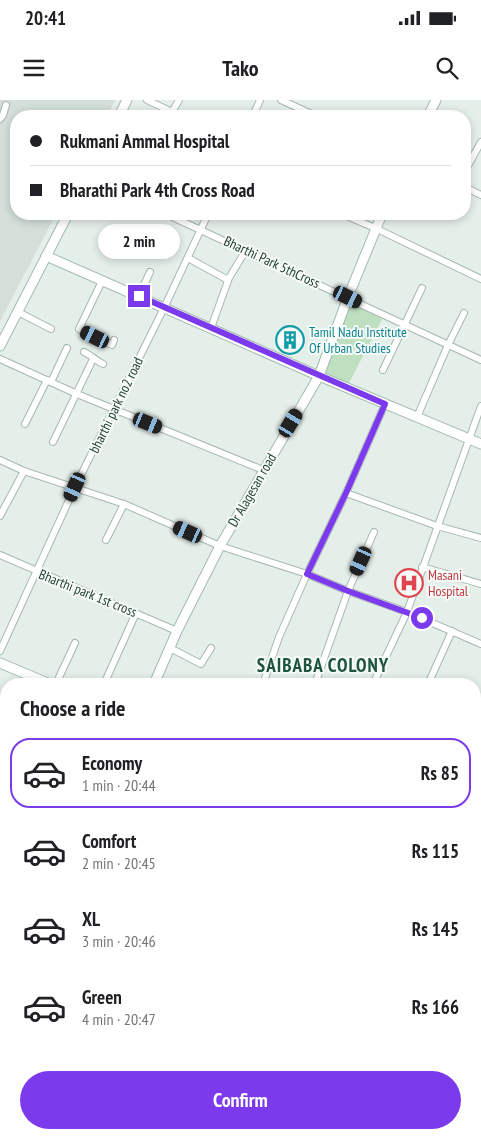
<!DOCTYPE html>
<meta charset="utf-8">
<style>
:root{--surface:#fff;--page:#f6f6f6;--text:#202124;--muted:#757577;--line:#e0e0e0;--accent:#7c3aed}
body{margin:0;font-family:"PT Sans Narrow",sans-serif;background:var(--page);color:var(--text);height:100vh;display:flex;flex-direction:column;font-size:19px;white-space:nowrap}
*{box-sizing:border-box;margin:0}
p{font-size:16px;color:var(--muted)}
.icon{flex:none;width:28px;height:28px;fill:none;stroke:currentColor;stroke-width:2;stroke-linecap:round;stroke-linejoin:round}
.map{position:relative;flex:1;overflow:hidden}
.sheet{position:absolute;left:0px;top:578px;width:481px;height:461px;display:flex;flex-direction:column;background:var(--surface);border-radius:20px 20px 0 0;box-shadow:0 2px 8px #0003}
.sheet>*{flex:none}
.hud{position:absolute;left:10px;top:10px;width:461px;height:110px;border-radius:20px;box-shadow:0 2px 8px #0003;display:grid;align-content:center;height:110px;padding:0 20px;background:var(--surface)}
.end{position:absolute;width:22px;height:22px;margin:-11px;border:6px solid #7c3aed;background:#fff;box-shadow:0 0 0 2px #fff}
.from{border-radius:50%}
.bubble{position:absolute;height:35px;border-radius:18px;background:var(--surface);box-shadow:0 2px 8px #0003;font-size:16px;font-weight:600;line-height:35px;text-align:center}
.car{position:absolute;width:15px;height:30px;margin:-15px -8px;border-radius:6px;box-shadow:0 0 4px 1px #0007;background:linear-gradient(#222 24%,#8ab4d8 0 40%,#222 0 76%,#8ab4d8 0 86%,#222 0)}
.hud b{display:flex;align-items:center;gap:18px;height:48px;font-size:19px}
.hud b+b{border-top:1px solid var(--line)}
.hud i{width:12px;height:12px;background:var(--text)}
ul{padding:0;list-style:none}
li{display:flex;align-items:center;gap:15px;height:70px;margin:0 10px 8px;padding:0 10px;border:2px solid transparent;border-radius:20px}
li div{flex:1}
li b{display:block;font-size:19px}
li em{font-style:normal;font-weight:600}
li.active{border-color:var(--accent)}
li>.icon{width:45px;height:45px;stroke-width:1.5}
h2{padding:0 20px;font-size:22px;line-height:60px}
.cta{display:flex;gap:10px;margin-top:auto;padding:10px 20px}
.cta a{flex:1;height:58px;border-radius:30px;background:var(--accent);color:#fff;font-size:20px;font-weight:600;line-height:58px;text-align:center}
.status{display:flex;justify-content:space-between;align-items:center;height:35px;padding:0 25px;background:var(--surface);direction:ltr}
.status svg{height:14px;fill:currentColor}
header{display:flex;justify-content:space-between;align-items:center;height:65px;padding:0 20px;background:var(--surface);font-size:22px;font-weight:600}
.map>svg:first-child{display:block}
</style>
<div class="status"><b>20:41</b><svg viewBox="0 0 49 12"><path d="M0 12V9h3v3zM5 12V6h3v6zM10 12V3h3v9zM15 12V0h3v12zM26 1h20v11H26zM47 4h2v5h-2z"/></svg></div>
<header><svg class="icon" aria-label="menu" viewBox="0 0 24 24"><path d="M4 6h16M4 12h16M4 18h16"/></svg>Tako<svg class="icon" aria-label="search" viewBox="0 0 24 24"><circle cx="10" cy="10" r="6"/><path d="M15 15l6 6"/></svg></header>
<div class="map">
<svg width="481" height="1038" viewBox="0 0 481 1038">
<rect width="100%" height="100%" fill="#e5efe9"/>
<!-- built -->
<path fill="#d3dfd8" d="M0,0H115L107,16H16V114H56L0,221Z"/>
<!-- green -->
<path fill="#bee0c1" d="M349,201L382,219L349,283L322,275Z"/>
<g fill="none" stroke-linecap="round" stroke-linejoin="round">
<defs>
<g id="street">
<path d="M147,0L172,12L179,0"/>
<path d="M281,0L316,16"/>
<path d="M253,16L260,0"/>
<path d="M0,19L3,15L6,5"/>
<path d="M465,71L481,42"/>
<path d="M465,87L481,95"/>
<path d="M166,114L481,260"/>
<path d="M342,114L375,128L481,179"/>
<path d="M188,158L228,180"/>
<path d="M102,181L79,229L112,245L114,240"/>
<path d="M139,196L150,172"/>
<path d="M18,212L51,229"/>
<path d="M211,228L229,178L246,150"/>
<path d="M84,252C91,255 95,260 103,264"/>
<path d="M0,259L77,294L263,370"/>
<path d="M383,270L422,188"/>
<path d="M51,282L67,248"/>
<path d="M417,317L448,245L464,213"/>
<path d="M25,324L47,280"/>
<path d="M53,342L93,259"/>
<path d="M0,360L24,371L124,404L220,446L307,474L348,491L407,512L481,544"/>
<path d="M346,393L437,426L481,438"/>
<path d="M0,416L24,371"/>
<path d="M106,440L124,404"/>
<path d="M0,455L177,531"/>
<path d="M422,467L481,484"/>
<path d="M170,548L201,564L211,548"/>
<path d="M0,551L75,387L164,208L208,114"/>
<path d="M56,584L75,543"/>
<path d="M104,584L136,513"/>
<path d="M263,584L279,537L307,474L346,393L385,304"/>
<path d="M315,584L348,491L374,432"/>
<path d="M373,584L407,512L481,306"/>
<path d="M428,584L452,531"/>
<path d="M475,641L481,644"/>
<path d="M0,684L6,674"/>
<path d="M0,755L6,758"/>
<path d="M475,809L481,811"/>
<path d="M0,847L6,850"/>
<path d="M475,952L481,955"/>
<path d="M475,1009L481,1012"/>
<path d="M231,1032L241,1038"/>
<path d="M336,1032L345,1038"/>
<path d="M422,1032L432,1038"/>
<path d="M162,1038L165,1032"/>
</g>
<g id="secondary">
<path d="M119,16L127,0"/>
<path d="M428,16L436,0"/>
<path d="M46,156L319,276L481,344"/>
<path d="M0,246L68,114"/>
<path d="M0,563L50,584"/>
<path d="M154,584L177,531L220,446L319,276L348,197L382,114"/>
<path d="M475,737L481,719"/>
<path d="M475,767L481,770"/>
<path d="M475,872H481"/>
<path d="M0,894L6,881"/>
<path d="M224,1038L227,1032"/>
<path d="M324,1038L327,1032"/>
</g>
</defs>
<!-- street casing -->
<use href="#street" stroke="#a7b8af" stroke-width="8"/>
<!-- secondary casing -->
<use href="#secondary" stroke="#a3bbaf" stroke-width="11"/>
<!-- street -->
<use href="#street" stroke="#fff" stroke-width="6"/>
<!-- secondary -->
<use href="#secondary" stroke="#fff" stroke-width="9"/>
</g>
<g fill="none" stroke-linecap="round" stroke-linejoin="round">
<!-- route -->
<path stroke="#7c3aed" stroke-width="6" d="M139,196L385,304L346,393L307,474L348,491L422,518"/>
</g>
<!-- icons -->
<defs>
<symbol id="building-ring" viewBox="-11 -11 22 22"><circle r="9.5" fill="#f6fbf8" stroke="#0f9aa8" stroke-width="1.5"/><path d="M-4-6H4V6H1V3H-1V6H-4ZM-2.5-4.3h1.7v1.8h-1.7ZM.8-4.3h1.7v1.8H.8ZM-2.5-1h1.7V.8h-1.7ZM.8-1h1.7V.8H.8Z" fill="#0f9aa8"/></symbol>
<symbol id="hospital-ring" viewBox="-11 -11 22 22"><circle r="9.5" fill="#f6fbf8" stroke="#e0444e" stroke-width="1.5"/><path d="M-5-5h3v3.5h4V-5h3V5h-3V1.5h-4V5h-3Z" fill="#e0444e"/></symbol>
</defs>
<g fill-rule="evenodd">
<use href="#building-ring" x="274" y="224" width="32" height="32"/>
<use href="#hospital-ring" x="393" y="467" width="32" height="32"/>
</g>
<g text-anchor="middle" dominant-baseline="central" stroke-width="4" stroke-linejoin="round" paint-order="stroke">
<!-- street labels -->
<g font-size="14" fill="#234234" stroke="#f6fbf8">
<text transform="translate(272 162) rotate(25)">Bharthi Park 5thCross</text>
<text transform="translate(116 305) rotate(-64)">bharthi park no2 road</text>
<text transform="translate(252 390) rotate(-60)">Dr Alagesan road</text>
<text transform="translate(88 493) rotate(22)">Bharthi park 1st cross</text>
</g>
<!-- culture labels -->
<g font-size="14" fill="#0d838f" stroke="#f6fbf8" text-anchor="start">
<text x="309" y="232">Tamil Nadu Institute<tspan x="309" dy="16">Of Urban Studies</tspan></text>
</g>
<!-- health labels -->
<g font-size="14" fill="#be3a42" stroke="#f6fbf8" text-anchor="start">
<text x="428" y="475">Masani<tspan x="428" dy="16">Hospital</tspan></text>
</g>
<!-- district labels -->
<g font-size="19" font-weight="bold" letter-spacing="1" fill="#1e553e" stroke="#f6fbf8">
<text x="323" y="565">SAIBABA COLONY</text>
</g>
</g>
</svg>
<i class="end from" style="left:422px;top:518px"></i>
<i class="end" style="left:139px;top:196px"></i>
<div class="bubble" style="left:98px;top:124px;width:82px">2 min</div>
<i class="car" style="left:348px;top:197px;rotate:116deg"></i>
<i class="car" style="left:95px;top:237px;rotate:296deg"></i>
<i class="car" style="left:148px;top:323px;rotate:112deg"></i>
<i class="car" style="left:291px;top:323px;rotate:31deg"></i>
<i class="car" style="left:75px;top:387px;rotate:204deg"></i>
<i class="car" style="left:188px;top:432px;rotate:294deg"></i>
<i class="car" style="left:361px;top:461px;rotate:204deg"></i>
<div class="hud">
<b><i class="from"></i>Rukmani Ammal Hospital</b>
<b><i></i>Bharathi Park 4th Cross Road</b>
</div>
<section class="sheet">
<h2>Choose a ride</h2>
<ul>
<li class="active"><svg class="icon" aria-label="car" viewBox="0 0 24 24"><path d="M5 17H2v-5l4-1 3-4h7l3 4 3 1v5h-3M9 17h6M6 11h13"/><circle cx="7" cy="17" r="2"/><circle cx="17" cy="17" r="2"/></svg><div><b>Economy</b><p>1 min · 20:44</p></div><em>Rs 85</em></li>
<li><svg class="icon" aria-label="car" viewBox="0 0 24 24"><path d="M5 17H2v-5l4-1 3-4h7l3 4 3 1v5h-3M9 17h6M6 11h13"/><circle cx="7" cy="17" r="2"/><circle cx="17" cy="17" r="2"/></svg><div><b>Comfort</b><p>2 min · 20:45</p></div><em>Rs 115</em></li>
<li><svg class="icon" aria-label="car" viewBox="0 0 24 24"><path d="M5 17H2v-5l4-1 3-4h7l3 4 3 1v5h-3M9 17h6M6 11h13"/><circle cx="7" cy="17" r="2"/><circle cx="17" cy="17" r="2"/></svg><div><b>XL</b><p>3 min · 20:46</p></div><em>Rs 145</em></li>
<li><svg class="icon" aria-label="car" viewBox="0 0 24 24"><path d="M5 17H2v-5l4-1 3-4h7l3 4 3 1v5h-3M9 17h6M6 11h13"/><circle cx="7" cy="17" r="2"/><circle cx="17" cy="17" r="2"/></svg><div><b>Green</b><p>4 min · 20:47</p></div><em>Rs 166</em></li>
</ul>
<div class="cta"><a>Confirm</a></div>
</section>
</div>
